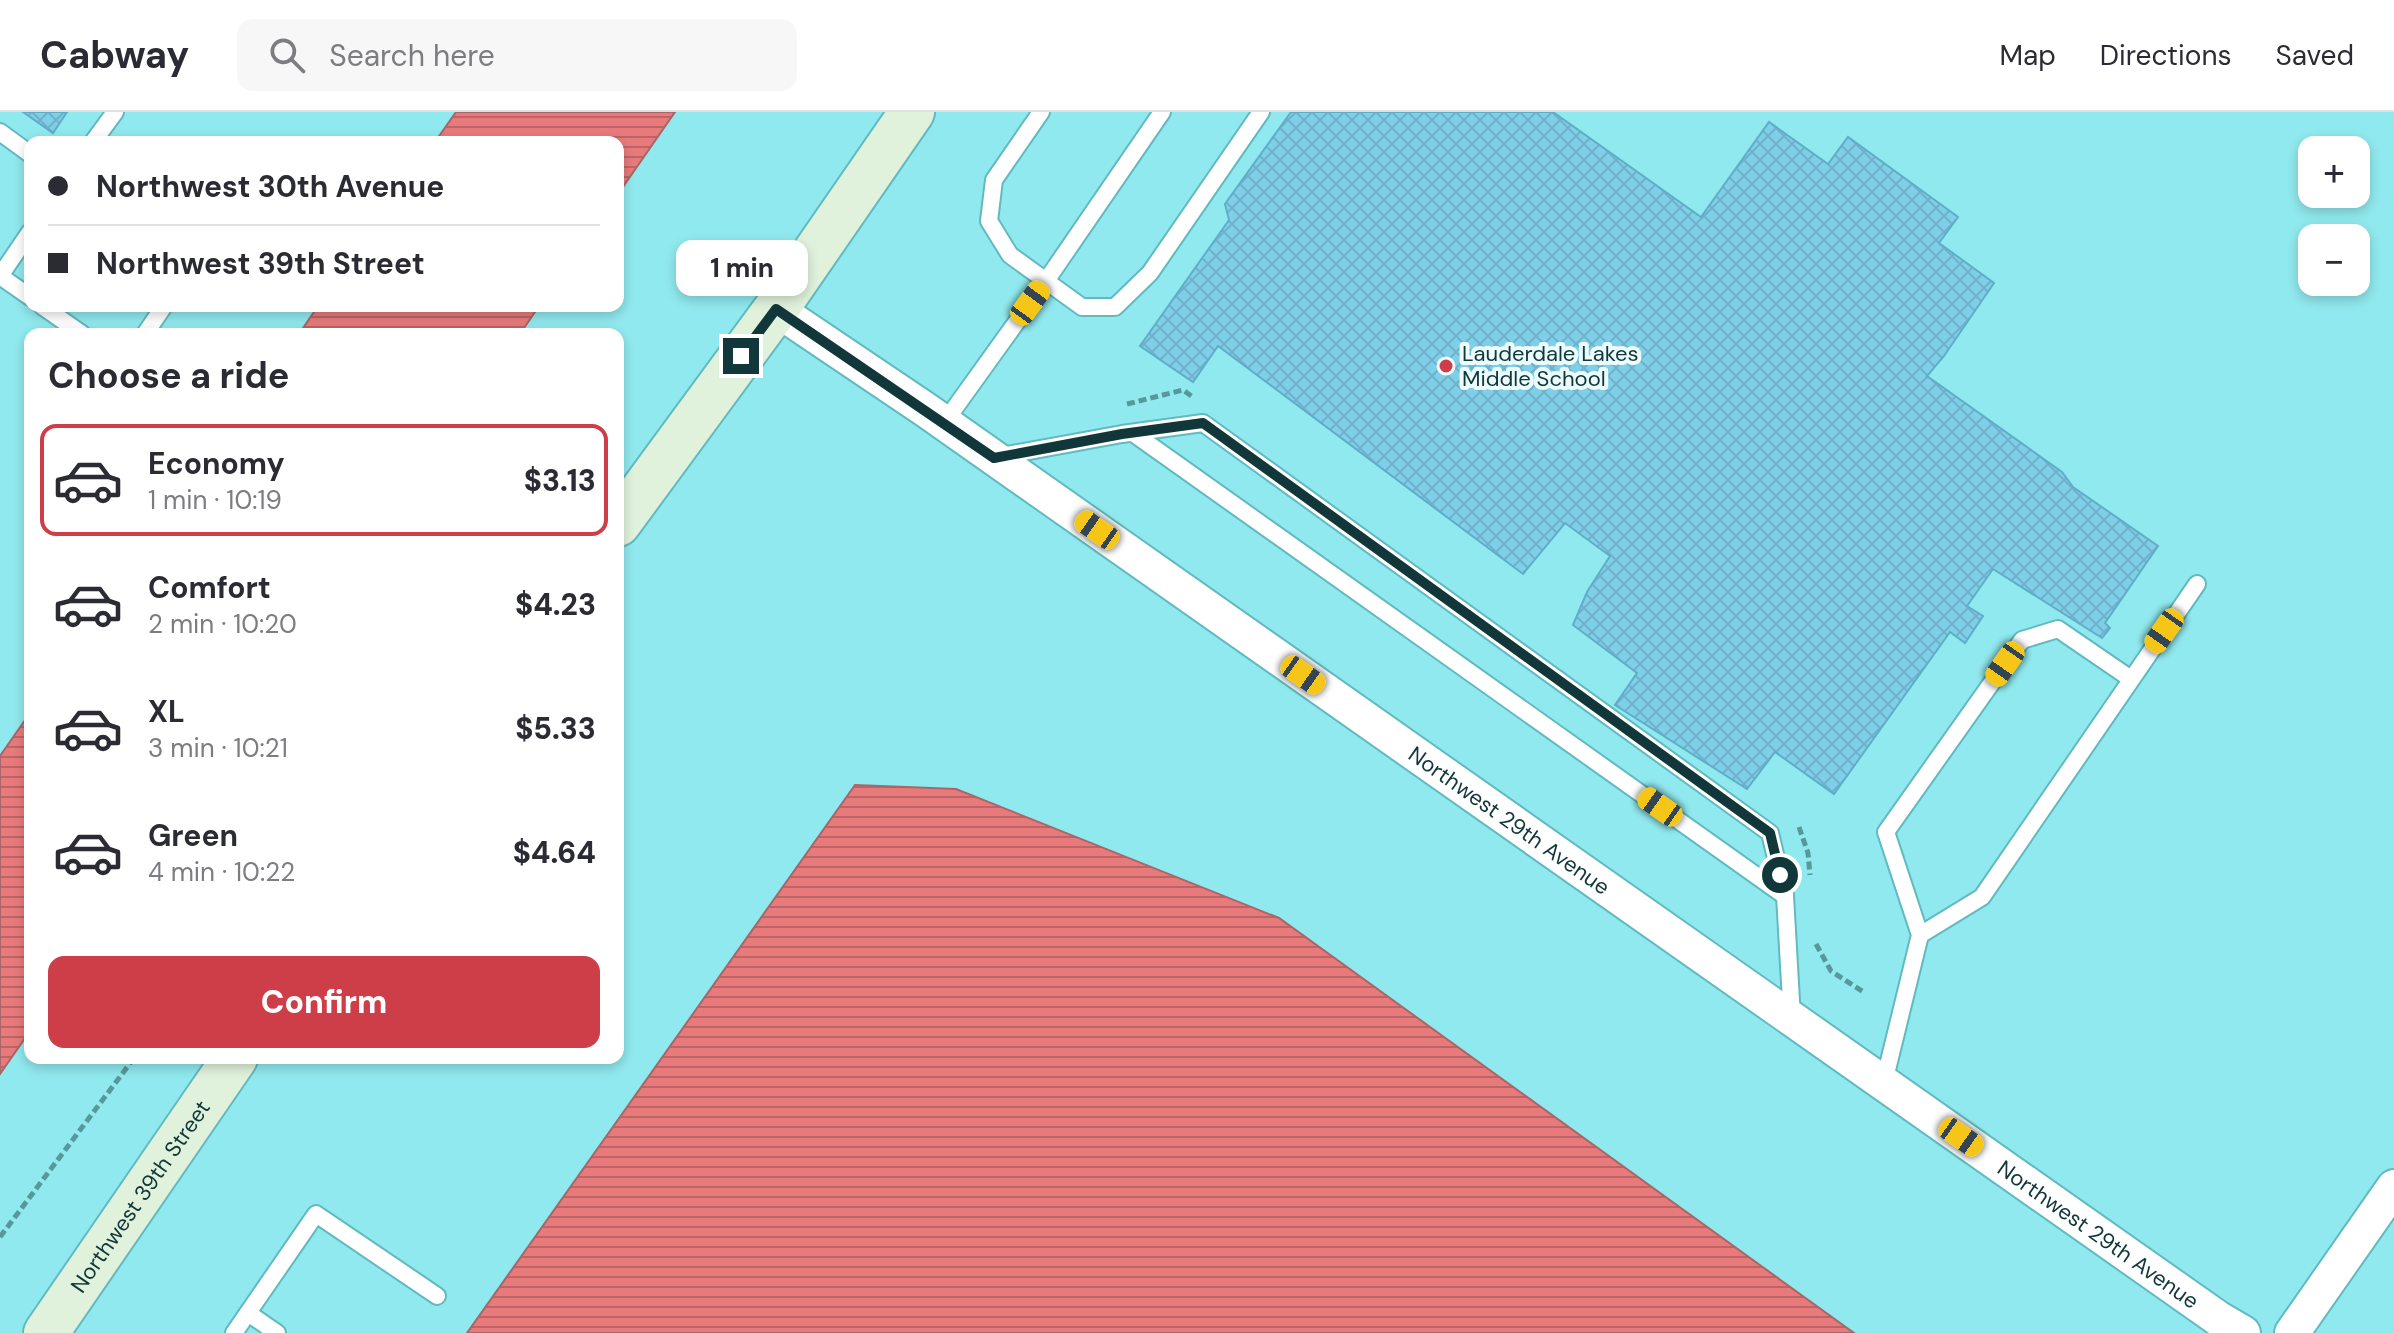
<!DOCTYPE html>
<meta charset="utf-8">
<style>
:root{--surface:#fff;--page:#f7f7f7;--text:#2b2b33;--muted:#7c7c81;--line:#e1e1e2;--accent:#ce3e49}
body{margin:0;font-family:"DM Sans",sans-serif;background:var(--page);color:var(--text);height:100vh;display:flex;flex-direction:column;font-size:30px;white-space:nowrap}
*{box-sizing:border-box;margin:0}
p{font-size:26px;color:var(--muted)}
.icon{flex:none;width:44px;height:44px;fill:none;stroke:currentColor;stroke-width:2;stroke-linecap:round;stroke-linejoin:round}
.map{position:relative;flex:1;overflow:hidden}
.panel{position:absolute;left:24px;top:216px;width:600px;height:736px;display:flex;flex-direction:column;background:var(--surface);border-radius:16px;box-shadow:0 4px 12px #0003}
.panel>*{flex:none}
.banner{position:absolute;left:24px;top:24px;width:600px;height:176px;border-radius:16px;box-shadow:0 4px 12px #0003;display:grid;align-content:center;height:176px;padding:0 24px;background:var(--surface)}
.controls{position:absolute;left:2298px;top:24px;display:grid;gap:16px}
.controls a{display:grid;place-items:center;width:72px;height:72px;border-radius:16px;background:var(--surface);box-shadow:0 4px 12px #0003;font-size:40px}
.end{position:absolute;width:36px;height:36px;margin:-18px;border:10px solid #11373a;background:#fff;box-shadow:0 0 0 4px #fff}
.from{border-radius:50%}
.bubble{position:absolute;height:56px;border-radius:16px;background:var(--surface);box-shadow:0 4px 12px #0003;font-size:26px;font-weight:800;line-height:56px;text-align:center}
.car{position:absolute;width:24px;height:48px;margin:-24px -12px;border-radius:10px;box-shadow:0 0 6px 2px #0007;background:linear-gradient(#f5c518 24%,#345 0 40%,#f5c518 0 76%,#345 0 86%,#f5c518 0)}
.banner b{display:flex;align-items:center;gap:28px;height:76px;font-size:30px}
.banner b+b{border-top:2px solid var(--line)}
.banner i{width:20px;height:20px;background:var(--text)}
ul{padding:0;list-style:none}
li{display:flex;align-items:center;gap:24px;height:112px;margin:0 16px 12px;padding:0 8px;border:4px solid transparent;border-radius:16px}
li div{flex:1}
li b{display:block;font-size:30px}
li em{font-style:normal;font-weight:800}
li.selected{border-color:var(--accent)}
li>.icon{width:72px;height:72px;stroke-width:1.5}
h2{padding:0 24px;font-size:36px;line-height:96px}
.primary-button{display:flex;gap:16px;margin-top:auto;padding:16px 24px}
.primary-button a{flex:1;height:92px;border-radius:16px;background:var(--accent);color:#fff;font-size:32px;font-weight:800;line-height:92px;text-align:center}
header{display:flex;align-items:center;gap:48px;box-sizing:border-box;height:112px;padding:0 40px;background:var(--surface);border-bottom:2px solid var(--line)}
header strong{font-size:38px}
nav{display:flex;gap:44px;margin-inline-start:auto;font-size:28px}
.search{width:560px;height:72px;background:var(--page);display:flex;align-items:center;gap:20px;box-sizing:border-box;padding:0 28px;border-radius:16px;color:var(--muted);font-size:30px}
.map>svg:first-child{display:block}
</style>
<header>
<strong>Cabway</strong>
<div class="search"><svg class="icon" aria-label="search" viewBox="0 0 24 24"><circle cx="10" cy="10" r="6"/><path d="M15 15l6 6"/></svg>Search here</div>
<nav><a>Map</a><a>Directions</a><a>Saved</a></nav>
</header>
<div class="map">
<svg width="2394" height="1221" viewBox="0 0 2394 1221">
<defs>
<pattern id="water-rules" width="6" height="5" patternUnits="userSpaceOnUse" patternTransform="scale(2)"><rect width="6" height="5" fill="#e87a7b"/><path d="M0 2.5h6" fill="none" stroke="#bb6566"/></pattern>
<pattern id="building-cross-hatch" width="8" height="8" patternUnits="userSpaceOnUse" patternTransform="scale(2)"><rect width="8" height="8" fill="#80cfe9"/><path d="M0 0l8 8M0 8l8-8" fill="none" stroke="#6eb2c9"/></pattern>
</defs>
<rect width="100%" height="100%" fill="#90e9ee"/>
<!-- water -->
<g fill="url(#water-rules)" stroke="#a86668" stroke-width="2">
<path d="M456,0H675L618,82V30H435Z"/>
<path d="M318,194H539L520,222H299Z"/>
<path d="M30,601V919L0,962V644Z"/>
<path d="M855,673L956,677L1279,806L1854,1221H467Z"/>
</g>
<!-- building -->
<g fill="url(#building-cross-hatch)" stroke="#5faec7" stroke-width="2">
<path d="M23,0H67L53,21Z"/>
<path d="M1291,0H1553L1701,105L1769,10L1828,52L1848,25L1958,105L1939,131L1994,171L1944,244L1927,264L2062,360L2073,375L2158,434L2105,511L2110,516L2102,526L1993,457L1967,494L1983,504L1965,531L1950,520L1834,682L1775,640L1747,677L1615,593L1637,561L1573,513L1587,480L1610,444L1565,411L1523,462L1218,234L1193,270L1140,234L1229,108L1225,92Z"/>
</g>
<g fill="none" stroke-linecap="round" stroke-linejoin="round">
<defs>
<g id="lane">
<path d="M1041,0L994,68L989,109L1010,143L1082,195H1115L1150,161L1261,0"/>
<path d="M0,20L30,42"/>
<path d="M93,30L115,0"/>
<path d="M0,164L30,120"/>
<path d="M0,164L30,185"/>
<path d="M42,194L82,222"/>
<path d="M145,222L164,194"/>
<path d="M944,311L1046,169L1162,0"/>
<path d="M1133,321L1785,784"/>
<path d="M996,345L1122,322L1203,311L1770,721L1785,784L1792,906"/>
<path d="M1920,823L1982,785L2197,472"/>
<path d="M1884,970L1920,823L1886,720L2022,528L2058,517L2131,567"/>
<path d="M248,1201L277,1221"/>
<path d="M234,1221L316,1102L437,1184"/>
</g>
<g id="street">
<path id="s1" d="M776,197L926,298L2219,1207L2243,1221"/>
<path d="M2292,1221L2394,1075"/>
</g>
<g id="secondary">
<path d="M618,412L776,197L912,0"/>
<path id="s2" d="M46,1221L235,946"/>
</g>
</defs>
<!-- lane casing -->
<use href="#lane" stroke="#62bac0" stroke-width="20"/>
<!-- street casing -->
<use href="#street" stroke="#62bac0" stroke-width="38"/>
<!-- secondary casing -->
<use href="#secondary" stroke="#62bac0" stroke-width="48"/>
<!-- path -->
<g stroke="#56989c" stroke-width="5" stroke-dasharray="8 4" stroke-linecap="butt">
<path d="M607,222L609,218"/>
<path d="M1127,292L1183,278L1194,286"/>
<path d="M1799,715L1808,741L1810,763"/>
<path d="M1816,832L1831,859L1865,881"/>
<path d="M0,1125L134,946"/>
</g>
<!-- lane -->
<use href="#lane" stroke="#fff" stroke-width="16"/>
<!-- street -->
<use href="#street" stroke="#fff" stroke-width="34"/>
<!-- secondary -->
<use href="#secondary" stroke="#e0f2dc" stroke-width="44"/>
</g>
<g fill="none" stroke-linecap="round" stroke-linejoin="round">
<!-- route -->
<path stroke="#11373a" stroke-width="10" d="M741,244L776,197L994,346L1122,322L1203,311L1770,721L1780,763"/>
</g>
<!-- markers -->
<circle fill="#ce3e49" stroke="#ecfcfd" stroke-width="3" cx="1446" cy="254" r="8"/>
<g text-anchor="middle" dominant-baseline="central" stroke-width="8" stroke-linejoin="round" paint-order="stroke">
<!-- poi labels -->
<g font-size="22" fill="#11373a" stroke="#ecfcfd" text-anchor="start">
<text x="1462" y="241">Lauderdale Lakes<tspan x="1462" dy="25">Middle School</tspan></text>
</g>
<!-- street labels -->
<g font-size="22" fill="#11373a" stroke="#ecfcfd">
<text stroke="none"><textPath href="#s1" startOffset="894">Northwest 29th Avenue</textPath></text>
<text stroke="none"><textPath href="#s2" startOffset="166">Northwest 39th Street</textPath></text>
<text stroke="none"><textPath href="#s1" startOffset="1614">Northwest 29th Avenue</textPath></text>
</g>
</g>
</svg>
<div class="controls">
<a>+</a>
<a>−</a>
</div>
<i class="end from" style="left:1780px;top:763px"></i>
<i class="end" style="left:741px;top:244px"></i>
<div class="bubble" style="left:676px;top:128px;width:132px">1 min</div>
<i class="car" style="left:1030px;top:191px;rotate:36deg"></i>
<i class="car" style="left:1097px;top:418px;rotate:305deg"></i>
<i class="car" style="left:2164px;top:519px;rotate:215deg"></i>
<i class="car" style="left:2005px;top:552px;rotate:215deg"></i>
<i class="car" style="left:1303px;top:563px;rotate:125deg"></i>
<i class="car" style="left:1660px;top:695px;rotate:305deg"></i>
<i class="car" style="left:1961px;top:1025px;rotate:125deg"></i>
<div class="banner">
<b><i class="from"></i>Northwest 30th Avenue</b>
<b><i></i>Northwest 39th Street</b>
</div>
<section class="panel">
<h2>Choose a ride</h2>
<ul>
<li class="selected"><svg class="icon" aria-label="car" viewBox="0 0 24 24"><path d="M5 17H2v-5l4-1 3-4h7l3 4 3 1v5h-3M9 17h6M6 11h13"/><circle cx="7" cy="17" r="2"/><circle cx="17" cy="17" r="2"/></svg><div><b>Economy</b><p>1 min · 10:19</p></div><em>$3.13</em></li>
<li><svg class="icon" aria-label="car" viewBox="0 0 24 24"><path d="M5 17H2v-5l4-1 3-4h7l3 4 3 1v5h-3M9 17h6M6 11h13"/><circle cx="7" cy="17" r="2"/><circle cx="17" cy="17" r="2"/></svg><div><b>Comfort</b><p>2 min · 10:20</p></div><em>$4.23</em></li>
<li><svg class="icon" aria-label="car" viewBox="0 0 24 24"><path d="M5 17H2v-5l4-1 3-4h7l3 4 3 1v5h-3M9 17h6M6 11h13"/><circle cx="7" cy="17" r="2"/><circle cx="17" cy="17" r="2"/></svg><div><b>XL</b><p>3 min · 10:21</p></div><em>$5.33</em></li>
<li><svg class="icon" aria-label="car" viewBox="0 0 24 24"><path d="M5 17H2v-5l4-1 3-4h7l3 4 3 1v5h-3M9 17h6M6 11h13"/><circle cx="7" cy="17" r="2"/><circle cx="17" cy="17" r="2"/></svg><div><b>Green</b><p>4 min · 10:22</p></div><em>$4.64</em></li>
</ul>
<div class="primary-button"><a>Confirm</a></div>
</section>
</div>
